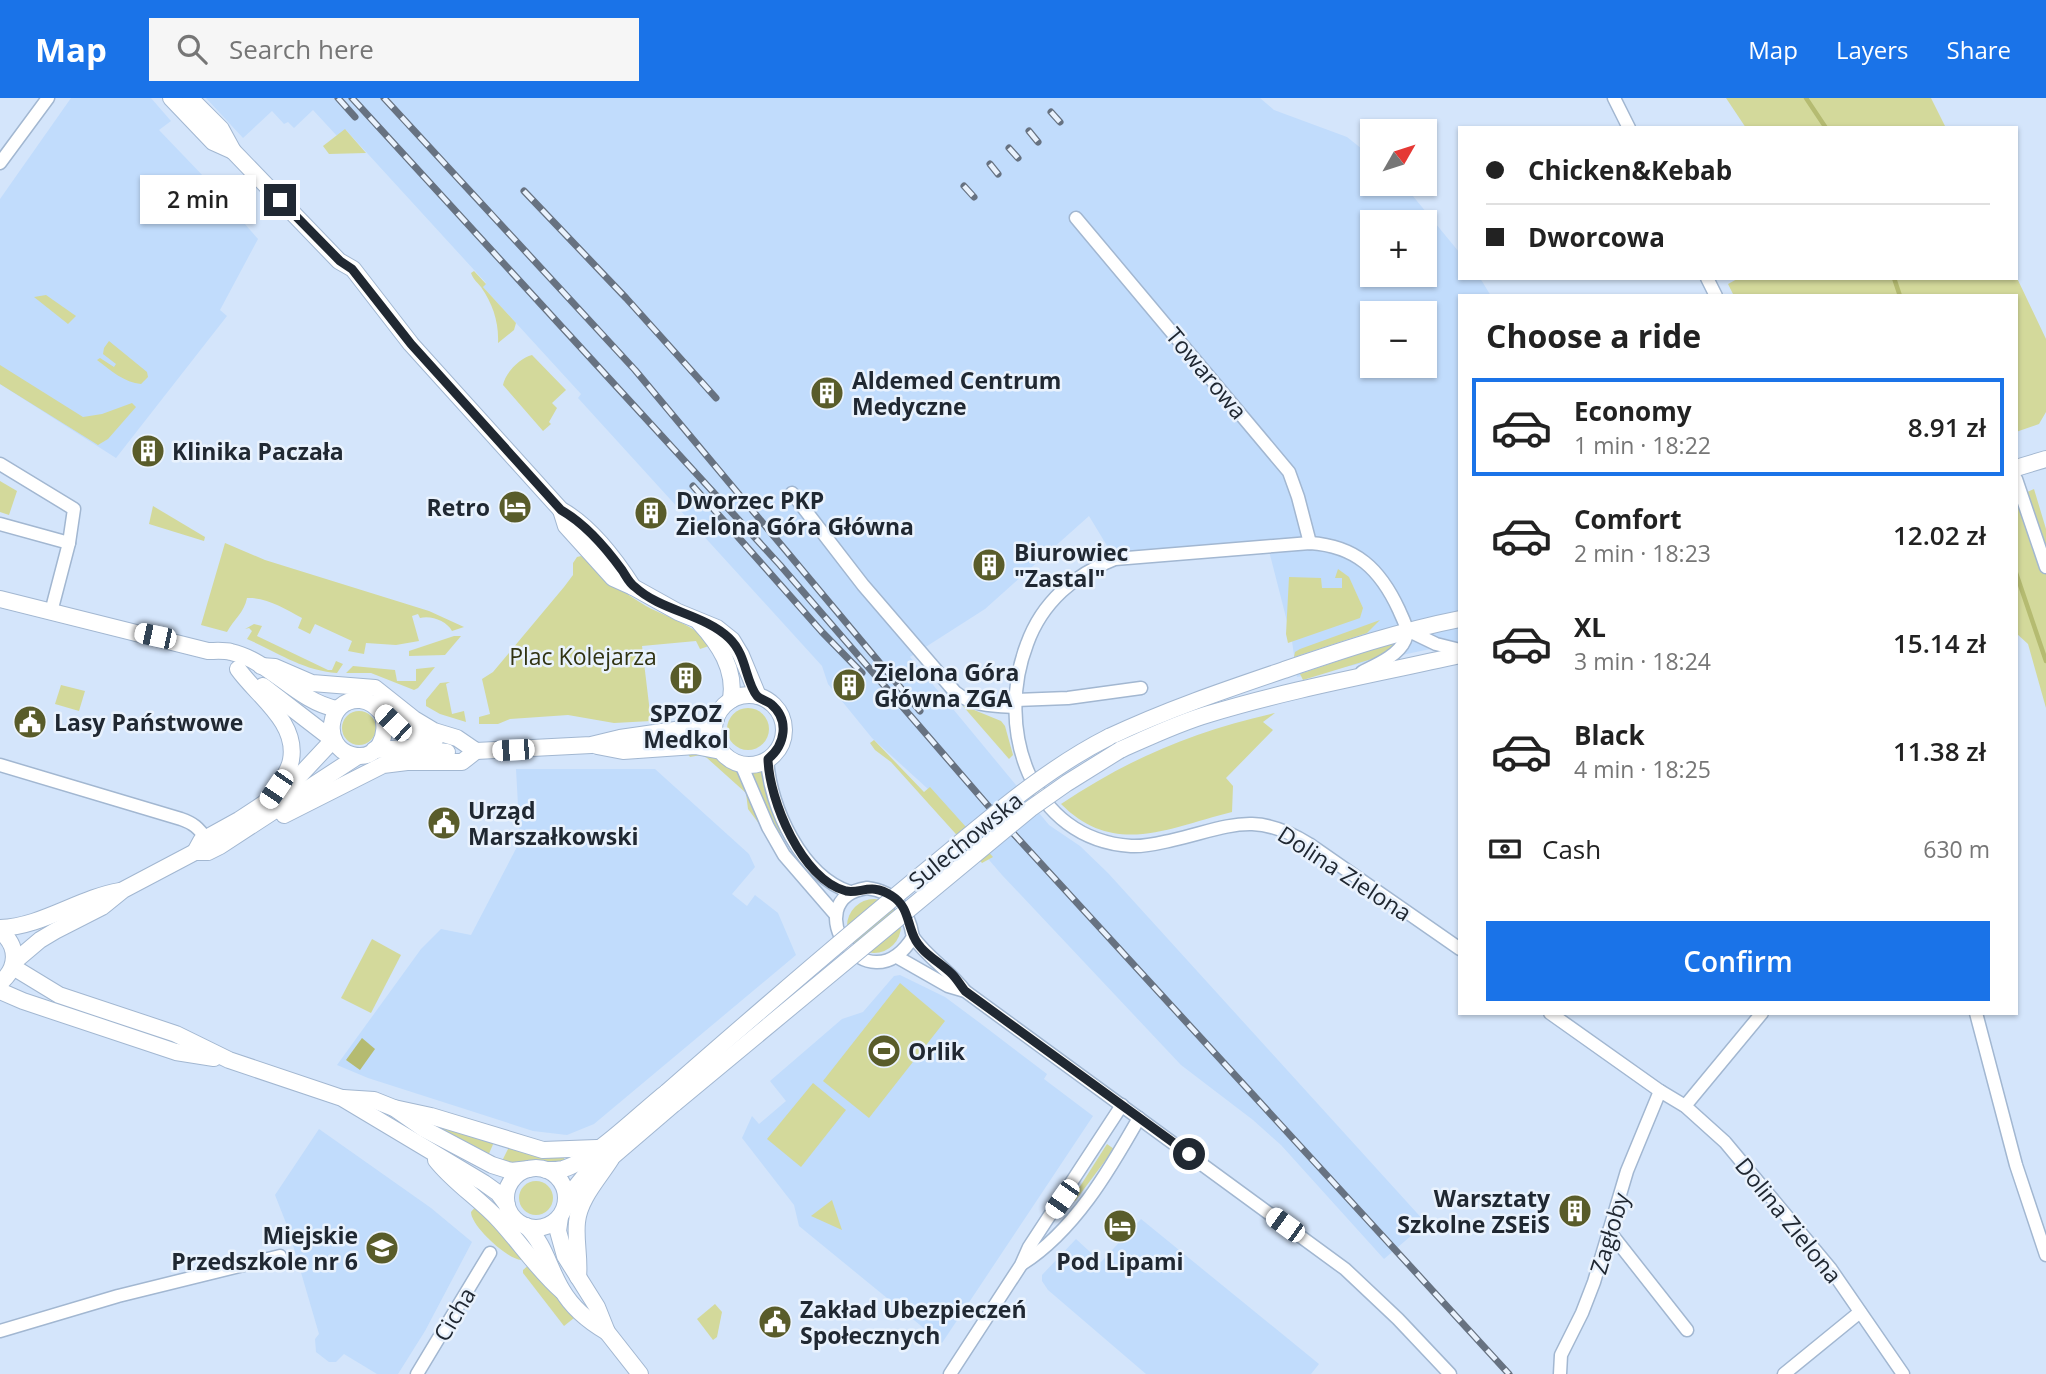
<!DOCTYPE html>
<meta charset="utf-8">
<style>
:root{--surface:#fff;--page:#f6f6f6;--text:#222;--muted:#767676;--line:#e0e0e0;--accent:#1a73e8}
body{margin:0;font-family:"Open Sans",sans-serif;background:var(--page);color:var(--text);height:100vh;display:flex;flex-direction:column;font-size:26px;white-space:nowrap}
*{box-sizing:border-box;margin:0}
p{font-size:23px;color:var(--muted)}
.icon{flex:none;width:38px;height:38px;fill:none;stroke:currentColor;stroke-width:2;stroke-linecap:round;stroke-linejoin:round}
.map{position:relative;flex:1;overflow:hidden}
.side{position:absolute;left:1458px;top:196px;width:560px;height:721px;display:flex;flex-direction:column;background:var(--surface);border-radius:0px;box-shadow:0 2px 5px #0004}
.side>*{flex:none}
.hud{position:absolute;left:1458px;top:28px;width:560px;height:154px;border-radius:0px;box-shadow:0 2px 5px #0004;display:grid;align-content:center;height:154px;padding:0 28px;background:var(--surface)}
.needle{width:46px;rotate:51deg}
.tools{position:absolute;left:1360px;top:21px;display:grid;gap:14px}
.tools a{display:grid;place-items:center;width:77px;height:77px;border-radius:0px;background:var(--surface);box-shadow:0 2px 5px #0004;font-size:35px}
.end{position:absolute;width:32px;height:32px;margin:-16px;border:9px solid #202832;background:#fff;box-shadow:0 0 0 4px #fff}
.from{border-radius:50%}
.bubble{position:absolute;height:49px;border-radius:0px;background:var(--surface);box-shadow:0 2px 5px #0004;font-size:23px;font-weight:600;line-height:49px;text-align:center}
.car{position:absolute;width:21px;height:42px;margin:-21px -10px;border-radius:9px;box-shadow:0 0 5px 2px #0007;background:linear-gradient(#fff 24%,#345 0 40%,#fff 0 76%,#345 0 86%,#fff 0)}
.hud b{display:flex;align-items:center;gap:24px;height:66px;font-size:26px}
.hud b+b{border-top:2px solid var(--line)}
.hud i{width:18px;height:18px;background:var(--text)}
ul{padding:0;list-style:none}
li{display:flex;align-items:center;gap:21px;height:98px;margin:0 14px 10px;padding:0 14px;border:4px solid transparent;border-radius:0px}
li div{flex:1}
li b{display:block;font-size:26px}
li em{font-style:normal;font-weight:600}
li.on{border-color:var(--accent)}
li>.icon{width:63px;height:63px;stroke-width:1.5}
h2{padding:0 28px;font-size:32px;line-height:84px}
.pay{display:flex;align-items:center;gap:18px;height:77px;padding:0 28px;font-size:26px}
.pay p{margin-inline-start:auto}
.action{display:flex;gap:14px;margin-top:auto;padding:14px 28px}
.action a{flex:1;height:80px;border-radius:0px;background:var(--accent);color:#fff;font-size:28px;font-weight:600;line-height:80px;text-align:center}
header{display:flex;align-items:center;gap:42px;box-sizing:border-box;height:98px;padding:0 35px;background:var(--accent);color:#fff}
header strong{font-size:33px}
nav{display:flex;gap:38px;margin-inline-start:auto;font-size:24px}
.search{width:490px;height:63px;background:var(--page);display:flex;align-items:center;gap:18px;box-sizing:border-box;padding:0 24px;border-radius:0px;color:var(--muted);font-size:26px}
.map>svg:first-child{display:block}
</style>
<header>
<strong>Map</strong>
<div class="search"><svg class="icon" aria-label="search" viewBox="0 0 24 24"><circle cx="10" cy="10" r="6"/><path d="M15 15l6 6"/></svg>Search here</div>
<nav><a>Map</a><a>Layers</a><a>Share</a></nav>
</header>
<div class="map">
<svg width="2046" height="1276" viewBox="0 0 2046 1276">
<rect width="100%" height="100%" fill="#d4e5fb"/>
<!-- built -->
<g fill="#c1dcfc" fill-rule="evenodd">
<path d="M71,0H151L171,23L159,32L206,81L258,141L220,212L227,218L116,360L0,286V101Z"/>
<path d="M206,0H1260L1274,12L1347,39L1372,59V86H1403L1459,154L1460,180H1480L1491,198H1460L1459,545L1297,579L1292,543L1268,449L1115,461L1089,418L985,511L910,559L1049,727L1080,748L1108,775L1426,1125L1384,1161L1281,1047L1253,1022L1181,967L1002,777L928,691L872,640L828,586L822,568L578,300L581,296L483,189L486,185L346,32L337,38L313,12L294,30L288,24L284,26L272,13L243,40ZM1372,124H1424V177H1372ZM1372,215H1424V268H1372Z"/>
<path d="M516,671H655L749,756L755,769L732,796L747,808L755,797L778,815L796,857L594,1026L567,1037L533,1033L368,980L337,967L421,851L441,831L471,837L520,743Z"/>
<path d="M900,877L945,899L980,925L1047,976L1044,981L1093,1018L942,1245L799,1128L794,1107L742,1040L752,1018L759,1026L786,1003L770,983L842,921L863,914L894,878Z"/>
<path d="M319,1031L431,1110L472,1144L425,1233L398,1276H377L344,1256L336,1264H329L316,1254L315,1241L319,1236L288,1130L275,1097Z"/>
<path d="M1141,1121L1319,1266L1311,1276H1146L1048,1192L1042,1183V1177L1076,1141L1101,1164Z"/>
</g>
<!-- green -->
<g fill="#d3d99b">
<path d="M1726,0H1931L1946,30H1746Z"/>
<path d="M345,31L366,55L329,56L323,48Z"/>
<path d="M474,173L486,186L483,189L516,225L514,232L498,245C499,225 493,206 481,189C477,184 473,181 471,175Z"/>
<path d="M2016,178L2046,241V314L2039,326L2016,334V198H1734L1728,186L1739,180H2016Z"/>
<path d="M46,197L76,218L68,226L34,199Z"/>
<path d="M109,243L147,274L148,279L141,286C125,285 110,272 97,262L100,260L114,269L116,266L103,256L104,250Z"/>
<path d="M532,257L566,292L552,305L557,310L549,324L551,326L543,333L503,287C505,275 520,260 532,257Z"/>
<path d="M0,267L83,319L102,316L132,305L136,309L108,341L98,347L0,286Z"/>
<path d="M0,383L17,393L9,417L0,414Z"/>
<path d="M2034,391L2046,431V610L2028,546L2016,535V399Z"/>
<path d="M153,408L205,439L204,443L149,426Z"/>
<path d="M225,445L265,462L429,513L464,529L452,533C447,523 431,517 420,520L418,516L412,518L419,543L396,547L366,545L364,556L348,553L352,543L315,526L310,536L298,530L302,520C285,511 267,499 247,500C244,515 234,521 227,534L201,527Z"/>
<path d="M581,458C602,477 622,494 646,508C668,520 695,527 712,547L700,551L696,543L642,548L651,623L614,625L568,617L510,621L498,626H479V619L490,616L482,581L493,574L564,489L573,477V465L577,459Z"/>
<path d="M1338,471L1349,479L1363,510L1360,520L1288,545L1286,536L1289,479L1321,480L1322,490H1342V480H1335Z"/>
<path d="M1380,522L1367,535L1294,559L1295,554L1300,551Z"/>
<path d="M254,526L262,528L257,538L328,572H332L336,563L343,566L337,575C302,572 279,555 247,541L252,533L249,530L245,531Z"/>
<path d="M454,538H461L445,557L409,558V553Z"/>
<path d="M1393,544L1396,545L1386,555L1375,560L1303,582L1300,576Z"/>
<path d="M353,568L395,572L397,583H416V571L435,569L418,590L414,592L371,575H346Z"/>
<path d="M450,584L446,586L452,616L464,613L466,624L440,616L426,608V602L440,585Z"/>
<path d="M61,587L85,593L79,613L55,606Z"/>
<path d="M962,607L1001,623L1005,628L1013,657L1009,661Z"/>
<circle cx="748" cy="631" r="21"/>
<circle cx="359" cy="630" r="17"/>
<path d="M1275,615L1263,624L1273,632L1226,680L1233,688L1232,714C1170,729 1115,760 1061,706C1130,660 1194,633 1275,615Z"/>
<path d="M874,642L924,694L930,689L993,759L982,765L891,664L875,652L870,645Z"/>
<path d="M687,655C711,656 724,657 740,678L763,731L748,711L746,695L707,660L701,657L690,659Z"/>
<path d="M760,670L769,701L783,734L778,736L750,672Z"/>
<circle cx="874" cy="828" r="27"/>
<path d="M372,841L401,857L371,915L341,900Z"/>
<path d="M900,885L945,923L869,1020L823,983Z"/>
<path d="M813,985L846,1012L801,1069L767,1041Z"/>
<path d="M431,1024L494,1044L488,1058L429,1026Z"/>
<path d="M1107,1046L1114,1051L1075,1103L1072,1101Z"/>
<path d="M509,1049L543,1059H563L567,1064L501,1065Z"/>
<circle cx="536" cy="1100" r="17"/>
<path d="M832,1102L842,1132L811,1118Z"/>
<path d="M477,1107L525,1159L521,1162C507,1161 471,1128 471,1114Z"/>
<path d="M530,1166L574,1220L564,1228L523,1175V1172Z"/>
<path d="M715,1206L722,1214L717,1239L713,1242L697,1221Z"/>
</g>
<!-- water -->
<path fill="#b5bb71" d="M362,940L375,951L360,972L346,962Z"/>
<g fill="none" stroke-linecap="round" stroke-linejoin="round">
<!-- stream -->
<g stroke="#b5bb71" stroke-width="4.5">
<path d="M1806,0L1826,30"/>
<path d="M1894,180L1900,198"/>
<path d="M2016,475L2046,563"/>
</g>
<defs>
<g id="street">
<path d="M1614,0L1629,30"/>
<path d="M0,65L48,0"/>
<path d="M1076,120L1289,374L1298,399L1310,445"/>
<path d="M1707,180L1716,198"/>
<path d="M0,366L74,411L69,445L51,514"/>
<path d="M2016,381L2046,469"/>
<path d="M792,395L863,487L955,594C972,608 994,608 1015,609"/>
<path d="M0,426L69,445"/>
<path d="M1407,532L1436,546L1460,552"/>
<path d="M1362,574C1376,567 1398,558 1405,542C1410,532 1403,522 1399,512C1380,471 1356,448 1310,445L1115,461C1075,476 1042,504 1027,546C995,629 1029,741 1131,748C1145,749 1159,745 1173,742C1229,729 1255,712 1309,746L1460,851"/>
<path d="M1015,602L1068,600L1141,590"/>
<path d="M767,661C770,710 802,778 850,794"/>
<path d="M741,666L768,729L784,757L835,816"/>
<path d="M0,667L181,721C193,725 199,730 206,741"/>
<path d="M867,790C896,794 908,811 913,839C867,913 794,801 867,790Z"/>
<path d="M913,839C928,860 950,873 965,893"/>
<path d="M897,859L948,888L965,893L1345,1171L1398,1221L1450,1276"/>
<path d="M1550,915L1660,993L1685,1008L1725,1044L1830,1170L1903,1276"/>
<path d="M1976,915L2016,1067L2046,1157"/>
<path d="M1685,1008L1762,915"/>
<path d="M1609,1133L1687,1232"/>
<path d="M1022,1166C1074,1133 1109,1073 1139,1020"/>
<path d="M0,1233L118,1198L280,1158"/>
<path d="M417,1276L490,1155"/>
<path d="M950,1276L1021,1167L1029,1149L1122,1007"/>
<path d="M1560,1276L1561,1257L1582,1215L1594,1184L1627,1073L1660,993"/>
<path d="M1784,1276L1860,1214"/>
</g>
<g id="secondary">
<path d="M171,0L213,44L233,53"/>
<path d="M190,0L221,31L233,53L339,163L353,171L411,246L561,412C590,428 615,461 633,489"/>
<path d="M2016,370L2046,361"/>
<path d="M561,412L566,428L613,480L633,489L678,514L717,530L732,542L741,557L758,598"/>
<path d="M0,501L208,553C215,553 224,552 231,554C271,563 296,603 337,611"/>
<path d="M699,524C719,546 736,571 731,602"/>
<path d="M261,568L275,569L312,585L375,590L414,621L434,633L457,640L476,653L591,647L620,640L703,628L716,621"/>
<path d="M238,571C257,598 298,624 291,662C289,674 280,685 273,695"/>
<path d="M263,588L333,642"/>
<circle cx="749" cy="632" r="35"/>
<path d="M382,615C390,636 378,664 352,657C321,649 327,600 360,602C376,603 382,619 395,626C407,634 422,638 435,642"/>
<path d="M1109,639C1166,612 1225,592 1284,572C1343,552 1399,533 1460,521"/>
<path d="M597,648L623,653L695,648L721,653"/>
<path d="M374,652L409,650L447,654"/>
<path d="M1120,652C1149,639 1178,625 1209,616C1291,591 1376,576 1460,557"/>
<path d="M284,717L383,667L407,664H462L476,653"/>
<path d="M195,754L201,743L239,722L289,689L333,642"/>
<path d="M0,830C41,829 79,800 120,793"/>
<path d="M0,833C19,848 18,870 0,885"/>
<path d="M14,864L40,842L55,833L102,809L123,792L195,754H208L220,748L358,658"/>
<path d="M13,869L59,897L176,936L229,962L342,1000L484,1085L498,1095L507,1107"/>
<path d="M0,893L23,903L176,954L214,960"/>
<path d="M343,1000L374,1002L394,1010L424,1031L492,1067L511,1073L529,1071"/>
<path d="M394,1010L431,1018L543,1052L597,1050"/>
<path d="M436,1062C454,1085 480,1101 500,1123C521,1146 538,1172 562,1193"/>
<circle cx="536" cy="1100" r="30"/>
<path d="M546,1072C552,1072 558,1072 563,1071C594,1062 640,1015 667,994"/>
<path d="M566,1107L574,1091L591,1070L612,1059L675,1005"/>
<path d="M560,1119L558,1133L565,1158L597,1209L607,1234L640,1276"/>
<path d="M526,1128C545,1146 549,1171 562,1192C573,1211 588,1223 607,1234"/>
<path d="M578,1179C580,1160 575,1143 577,1124C579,1101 599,1080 611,1061"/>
</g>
</defs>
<!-- street casing -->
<use href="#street" stroke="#a2b7d1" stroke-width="15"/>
<!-- secondary casing -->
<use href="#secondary" stroke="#a2b7d1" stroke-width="18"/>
<!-- street -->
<use href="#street" stroke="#fff" stroke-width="12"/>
<!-- secondary -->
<use href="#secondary" stroke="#fff" stroke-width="16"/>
<defs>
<g id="rail">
<path d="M338,0L355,19"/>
<path d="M352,0L780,467L990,710L1509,1276"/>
<path d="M384,0L635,272L920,613"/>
<path d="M1051,14L1060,24"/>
<path d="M1029,33L1038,44"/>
<path d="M1009,50L1018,60"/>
<path d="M990,66L998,76"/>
<path d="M964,88L974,99"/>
<path d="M524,93L626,200L716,300"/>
<path d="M693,388L822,534L862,575"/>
</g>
</defs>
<!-- rail casing -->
<use href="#rail" stroke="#677281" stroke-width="7"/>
<!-- rail -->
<use href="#rail" stroke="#e9f2fd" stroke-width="4.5" stroke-dasharray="13" stroke-linecap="butt"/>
<defs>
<g id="secondary-bridge">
<path d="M667,994C755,917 843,841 933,767C989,721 1044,672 1109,639"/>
<path d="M675,1005L1030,711L1067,685L1120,652"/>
</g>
</defs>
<!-- secondary-bridge casing -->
<use href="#secondary-bridge" stroke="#a2b7d1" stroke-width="18" stroke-linecap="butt"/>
<!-- secondary-bridge -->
<use href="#secondary-bridge" stroke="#fff" stroke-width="16"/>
</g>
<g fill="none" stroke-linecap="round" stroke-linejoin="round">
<!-- route -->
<path stroke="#202832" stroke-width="9" d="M280,102L340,163L352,171L411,246L561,412C584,425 606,450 622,472C626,478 629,485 635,489C661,513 704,516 729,540C747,557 745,583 757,598C760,601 767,603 771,606C790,622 785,647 768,661C769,702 802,782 846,793C861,796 871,784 892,798C908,808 907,824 914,839C921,855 940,864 952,876C957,881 961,888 965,893L1189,1056"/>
</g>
<!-- icons -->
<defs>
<symbol id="building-disc" viewBox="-11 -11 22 22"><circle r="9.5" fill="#595c2a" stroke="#e9f2fd"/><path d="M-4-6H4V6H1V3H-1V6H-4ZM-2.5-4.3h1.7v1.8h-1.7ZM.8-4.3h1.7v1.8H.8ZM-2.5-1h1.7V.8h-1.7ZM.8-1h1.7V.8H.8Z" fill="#fff"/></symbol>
<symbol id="hotel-disc" viewBox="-11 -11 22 22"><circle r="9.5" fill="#595c2a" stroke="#e9f2fd"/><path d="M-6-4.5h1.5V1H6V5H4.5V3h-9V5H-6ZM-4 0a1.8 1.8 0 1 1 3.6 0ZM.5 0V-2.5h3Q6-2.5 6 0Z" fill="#fff"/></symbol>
<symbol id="civic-disc" viewBox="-11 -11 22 22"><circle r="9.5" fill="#595c2a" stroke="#e9f2fd"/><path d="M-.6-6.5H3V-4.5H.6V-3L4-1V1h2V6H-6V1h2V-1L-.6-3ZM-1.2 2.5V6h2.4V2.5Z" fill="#fff"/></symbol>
<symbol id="stadium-disc" viewBox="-11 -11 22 22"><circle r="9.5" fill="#595c2a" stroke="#e9f2fd"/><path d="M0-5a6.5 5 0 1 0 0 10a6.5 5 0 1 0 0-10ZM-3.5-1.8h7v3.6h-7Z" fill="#fff"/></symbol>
<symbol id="school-disc" viewBox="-11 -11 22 22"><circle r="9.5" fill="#595c2a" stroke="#e9f2fd"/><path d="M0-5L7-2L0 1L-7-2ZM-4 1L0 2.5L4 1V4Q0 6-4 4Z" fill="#fff"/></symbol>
</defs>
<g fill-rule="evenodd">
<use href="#building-disc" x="808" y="276" width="38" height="38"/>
<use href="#building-disc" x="129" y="334" width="38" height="38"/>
<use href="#hotel-disc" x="496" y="390" width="38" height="38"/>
<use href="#building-disc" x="632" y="396" width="38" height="38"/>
<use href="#building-disc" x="970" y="448" width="38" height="38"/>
<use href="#building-disc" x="667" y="561" width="38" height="38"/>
<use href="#building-disc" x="830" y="568" width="38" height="38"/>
<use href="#civic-disc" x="11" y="605" width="38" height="38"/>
<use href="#civic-disc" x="425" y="706" width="38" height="38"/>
<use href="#stadium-disc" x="865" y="934" width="38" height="38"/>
<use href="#building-disc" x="1556" y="1094" width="38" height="38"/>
<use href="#hotel-disc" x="1101" y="1109" width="38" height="38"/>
<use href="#school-disc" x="363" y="1131" width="38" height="38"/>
<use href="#civic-disc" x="756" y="1205" width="38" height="38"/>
</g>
<g text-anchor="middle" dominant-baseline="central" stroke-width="5" stroke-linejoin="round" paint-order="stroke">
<!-- street labels -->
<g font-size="23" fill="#202832" stroke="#e9f2fd">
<text transform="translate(1207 275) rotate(50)">Towarowa</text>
<text transform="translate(965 742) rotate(-39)">Sulechowska</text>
<text transform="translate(1345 775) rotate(33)">Dolina Zielona</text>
<text transform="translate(1789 1122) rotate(51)">Dolina Zielona</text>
<text transform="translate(1609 1135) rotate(-73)">Zagłoby</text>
<text transform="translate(454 1216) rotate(-59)">Cicha</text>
</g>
<!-- poi labels -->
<g font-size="23" font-weight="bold" fill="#202832" stroke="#e9f2fd" text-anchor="start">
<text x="852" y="282">Aldemed Centrum<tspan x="852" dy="26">Medyczne</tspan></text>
<text x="172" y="353">Klinika Paczała</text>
<text x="676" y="402">Dworzec PKP<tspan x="676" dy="26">Zielona Góra Główna</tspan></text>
<text x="490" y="409" text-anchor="end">Retro</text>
<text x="1014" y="454">Biurowiec<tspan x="1014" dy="26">"Zastal"</tspan></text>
<text x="874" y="574">Zielona Góra<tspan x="874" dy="26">Główna ZGA</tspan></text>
<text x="686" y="615" text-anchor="middle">SPZOZ<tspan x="686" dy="26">Medkol</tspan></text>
<text x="54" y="624">Lasy Państwowe</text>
<text x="468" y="712">Urząd<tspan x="468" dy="26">Marszałkowski</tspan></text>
<text x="908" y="953">Orlik</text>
<text x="1550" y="1100" text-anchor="end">Warsztaty<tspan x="1550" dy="26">Szkolne ZSEiS</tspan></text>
<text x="358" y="1137" text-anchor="end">Miejskie<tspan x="358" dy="26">Przedszkole nr 6</tspan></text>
<text x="1120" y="1163" text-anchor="middle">Pod Lipami</text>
<text x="800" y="1211">Zakład Ubezpieczeń<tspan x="800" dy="26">Społecznych</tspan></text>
</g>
<!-- park labels -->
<g font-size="23" fill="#313312" stroke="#e9f2fd">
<text x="583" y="558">Plac Kolejarza</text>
</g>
</g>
</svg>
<div class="tools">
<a><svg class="needle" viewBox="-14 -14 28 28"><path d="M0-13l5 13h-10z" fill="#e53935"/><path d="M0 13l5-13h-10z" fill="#767676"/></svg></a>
<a>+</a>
<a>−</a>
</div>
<i class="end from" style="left:1189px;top:1056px"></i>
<i class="end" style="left:280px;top:102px"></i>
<div class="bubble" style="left:140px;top:77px;width:116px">2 min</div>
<i class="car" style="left:155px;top:538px;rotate:282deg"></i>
<i class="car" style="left:393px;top:625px;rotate:314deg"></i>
<i class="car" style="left:513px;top:652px;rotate:267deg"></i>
<i class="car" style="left:276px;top:691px;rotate:214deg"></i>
<i class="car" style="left:1062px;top:1101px;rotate:215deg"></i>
<i class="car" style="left:1285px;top:1127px;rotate:306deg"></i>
<div class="hud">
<b><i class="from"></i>Chicken&amp;Kebab</b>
<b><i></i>Dworcowa</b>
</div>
<section class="side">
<h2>Choose a ride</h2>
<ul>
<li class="on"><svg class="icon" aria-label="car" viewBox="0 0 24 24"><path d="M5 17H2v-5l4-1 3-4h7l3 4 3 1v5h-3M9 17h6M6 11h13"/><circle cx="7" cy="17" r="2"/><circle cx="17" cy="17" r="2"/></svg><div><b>Economy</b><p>1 min · 18:22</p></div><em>8.91 zł</em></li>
<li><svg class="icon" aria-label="car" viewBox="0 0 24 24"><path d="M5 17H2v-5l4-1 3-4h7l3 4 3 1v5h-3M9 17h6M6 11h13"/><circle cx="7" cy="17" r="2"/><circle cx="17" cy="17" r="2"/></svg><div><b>Comfort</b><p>2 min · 18:23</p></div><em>12.02 zł</em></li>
<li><svg class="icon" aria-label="car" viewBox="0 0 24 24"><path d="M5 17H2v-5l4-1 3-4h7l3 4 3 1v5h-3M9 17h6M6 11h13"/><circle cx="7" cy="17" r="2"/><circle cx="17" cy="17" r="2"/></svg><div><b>XL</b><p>3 min · 18:24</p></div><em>15.14 zł</em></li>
<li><svg class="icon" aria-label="car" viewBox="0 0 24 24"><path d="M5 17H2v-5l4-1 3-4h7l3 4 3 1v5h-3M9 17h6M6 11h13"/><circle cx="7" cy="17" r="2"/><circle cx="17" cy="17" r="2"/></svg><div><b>Black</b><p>4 min · 18:25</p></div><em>11.38 zł</em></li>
</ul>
<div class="pay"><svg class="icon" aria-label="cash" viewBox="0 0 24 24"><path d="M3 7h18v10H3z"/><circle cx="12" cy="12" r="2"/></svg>Cash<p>630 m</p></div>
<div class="action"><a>Confirm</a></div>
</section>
</div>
